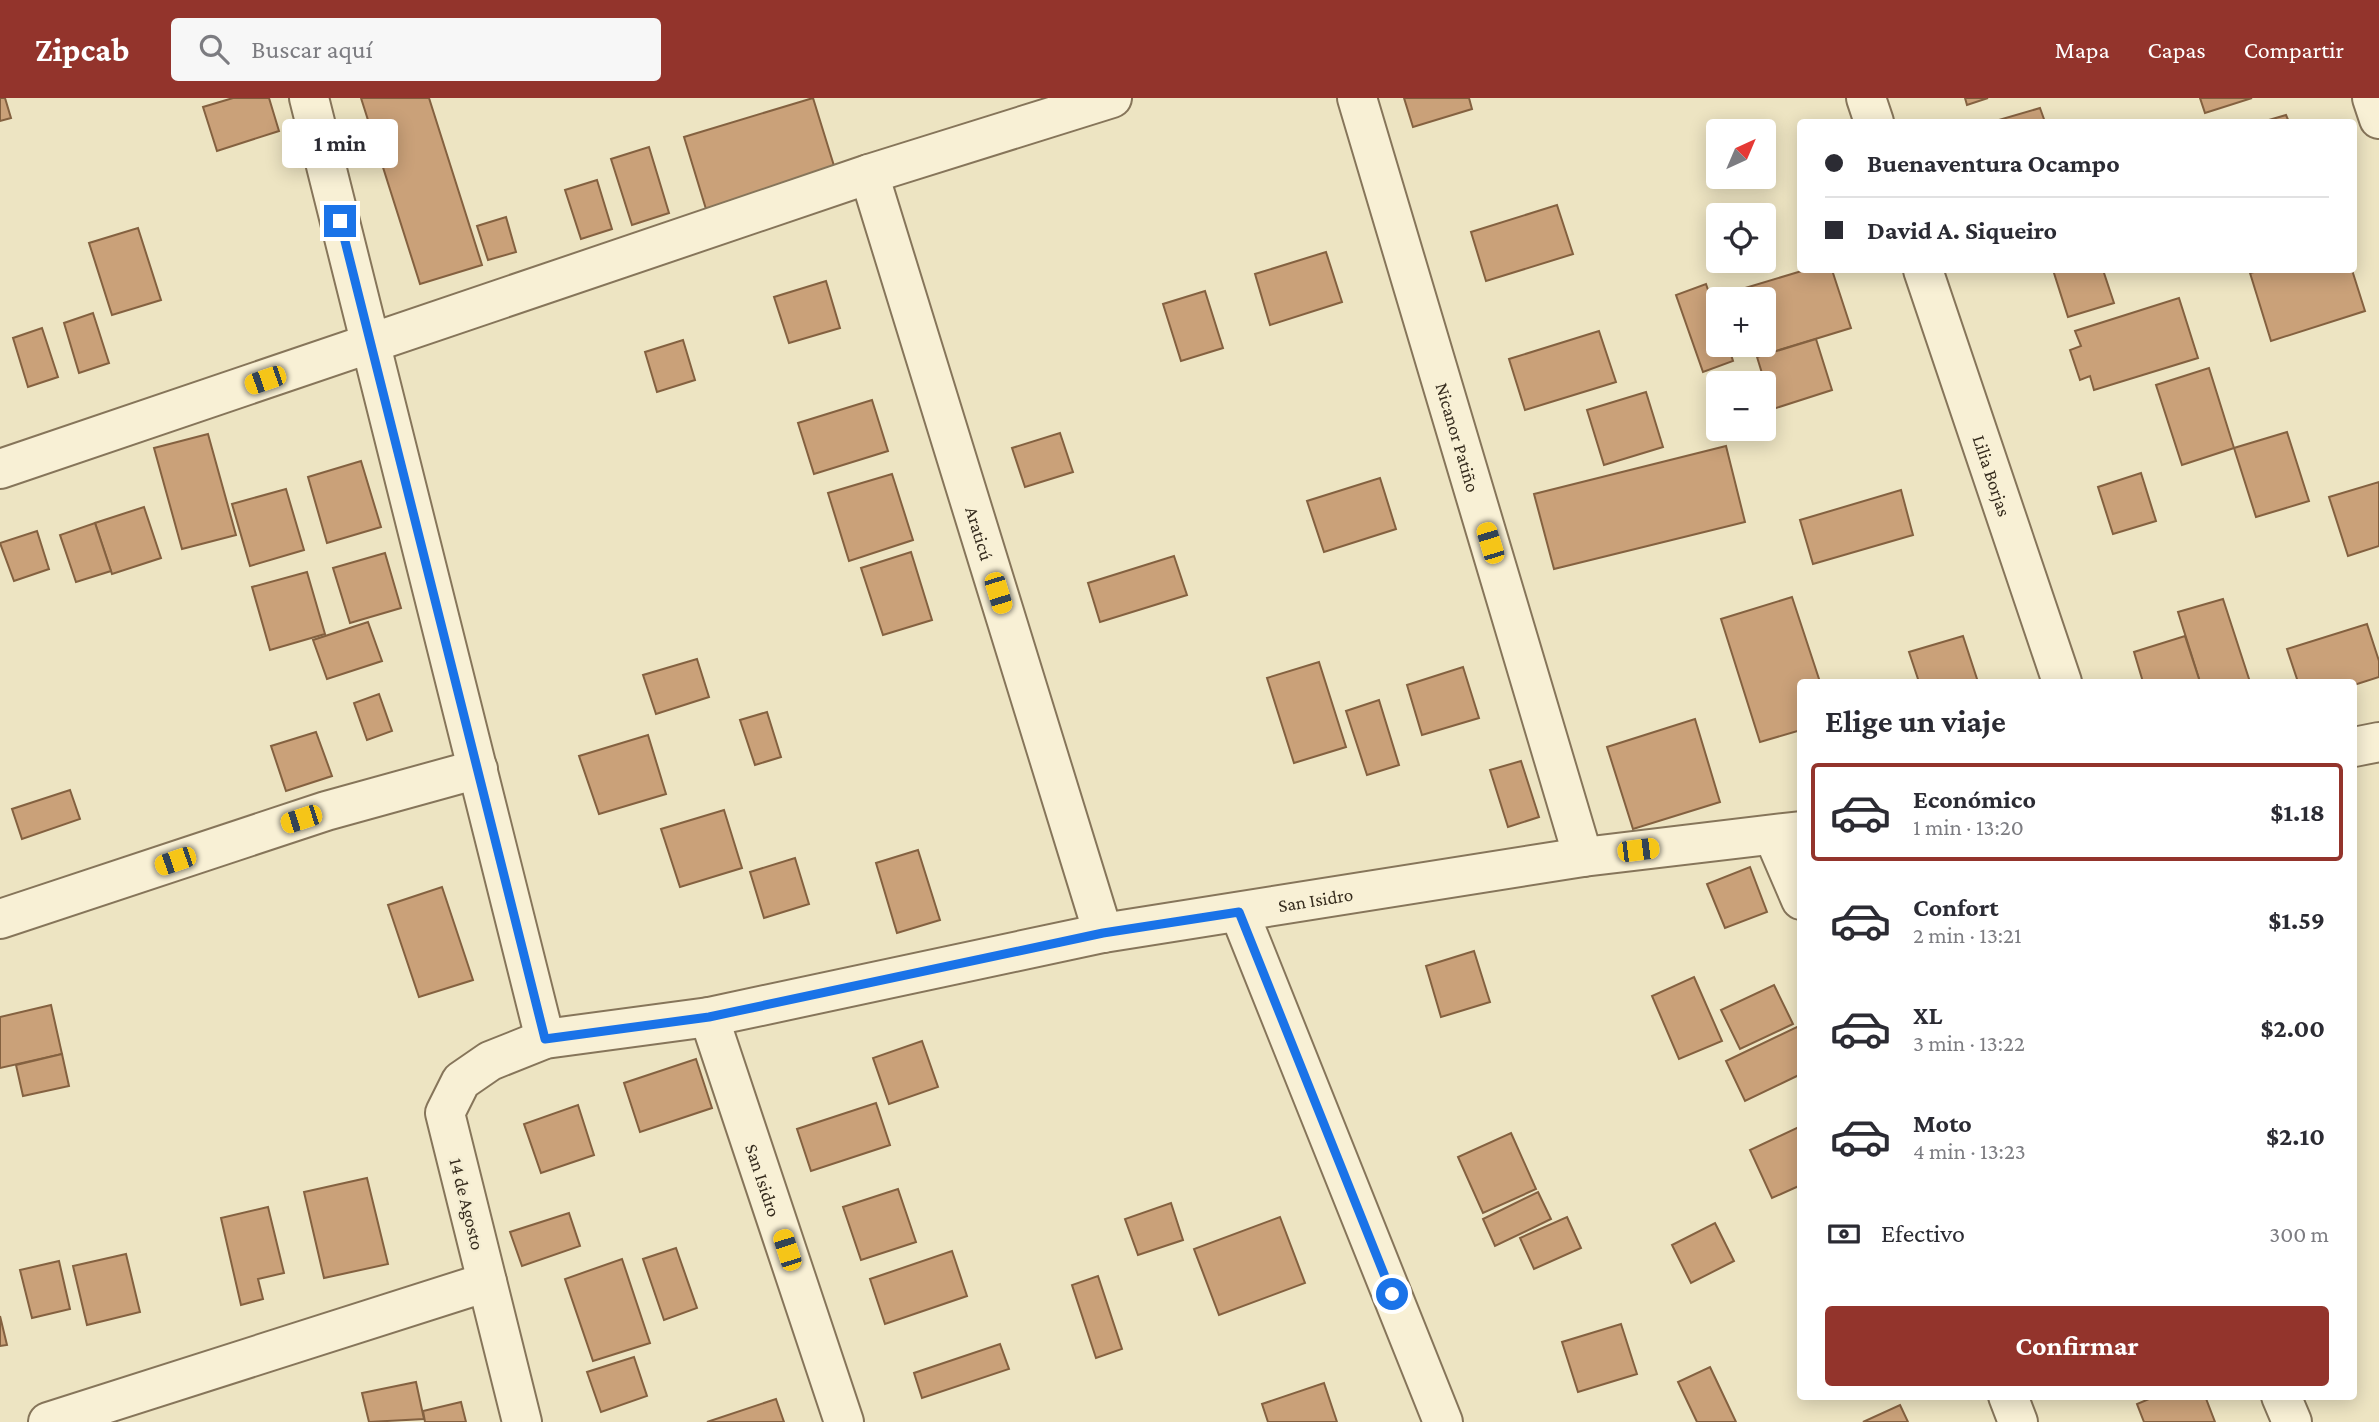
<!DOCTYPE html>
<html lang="es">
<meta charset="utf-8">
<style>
:root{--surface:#fff;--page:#f7f7f7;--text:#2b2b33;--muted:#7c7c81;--line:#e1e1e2;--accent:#93342c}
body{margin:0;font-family:"Crimson Pro",serif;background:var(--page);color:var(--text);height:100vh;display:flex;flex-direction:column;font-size:26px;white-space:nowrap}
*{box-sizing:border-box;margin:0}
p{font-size:23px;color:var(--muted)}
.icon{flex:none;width:38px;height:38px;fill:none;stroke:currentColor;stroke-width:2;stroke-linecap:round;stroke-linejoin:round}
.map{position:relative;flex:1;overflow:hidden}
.sheet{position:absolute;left:1797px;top:581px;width:560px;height:721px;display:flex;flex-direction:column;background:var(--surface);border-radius:7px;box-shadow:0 4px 18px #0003}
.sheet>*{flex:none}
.top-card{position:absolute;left:1797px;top:21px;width:560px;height:154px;border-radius:7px;box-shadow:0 4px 18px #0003;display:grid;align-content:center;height:154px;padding:0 28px;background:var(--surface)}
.needle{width:46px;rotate:44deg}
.controls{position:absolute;left:1706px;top:21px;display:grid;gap:14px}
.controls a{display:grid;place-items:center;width:70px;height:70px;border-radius:7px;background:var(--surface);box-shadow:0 4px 18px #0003;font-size:35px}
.end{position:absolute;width:32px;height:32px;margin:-16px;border:9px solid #1a73e8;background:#fff;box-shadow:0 0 0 4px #fff}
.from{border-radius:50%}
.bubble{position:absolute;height:49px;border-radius:7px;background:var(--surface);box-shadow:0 4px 18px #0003;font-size:23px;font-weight:700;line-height:49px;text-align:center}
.car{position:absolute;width:21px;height:42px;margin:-21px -10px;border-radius:9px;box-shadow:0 0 5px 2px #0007;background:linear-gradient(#f5c518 24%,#345 0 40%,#f5c518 0 76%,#345 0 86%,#f5c518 0)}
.top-card b{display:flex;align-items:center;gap:24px;height:66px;font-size:26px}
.top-card b+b{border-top:2px solid var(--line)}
.top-card i{width:18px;height:18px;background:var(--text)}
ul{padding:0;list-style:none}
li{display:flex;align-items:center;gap:21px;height:98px;margin:0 14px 10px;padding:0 14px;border:4px solid transparent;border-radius:7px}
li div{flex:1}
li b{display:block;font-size:26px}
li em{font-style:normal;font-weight:700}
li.active{border-color:var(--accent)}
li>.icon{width:63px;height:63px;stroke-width:1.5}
h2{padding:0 28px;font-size:32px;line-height:84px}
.pay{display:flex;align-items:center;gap:18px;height:77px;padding:0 28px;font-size:26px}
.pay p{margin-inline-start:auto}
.cta{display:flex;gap:14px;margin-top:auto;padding:14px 28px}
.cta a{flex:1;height:80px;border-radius:7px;background:var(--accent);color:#fff;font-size:28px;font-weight:700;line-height:80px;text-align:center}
header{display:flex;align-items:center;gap:42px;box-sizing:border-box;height:98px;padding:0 35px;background:var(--accent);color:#fff}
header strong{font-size:33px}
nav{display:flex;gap:38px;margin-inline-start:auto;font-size:24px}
.search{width:490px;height:63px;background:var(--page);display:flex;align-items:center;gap:18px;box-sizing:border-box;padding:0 24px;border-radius:7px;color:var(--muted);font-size:26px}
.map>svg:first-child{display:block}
</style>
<header>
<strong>Zipcab</strong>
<div class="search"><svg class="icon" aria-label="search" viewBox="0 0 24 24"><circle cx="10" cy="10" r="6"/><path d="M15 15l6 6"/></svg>Buscar aquí</div>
<nav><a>Mapa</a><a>Capas</a><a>Compartir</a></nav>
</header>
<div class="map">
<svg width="2379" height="1324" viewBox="0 0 2379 1324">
<rect width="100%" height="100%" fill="#ede4c2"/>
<!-- building -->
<g fill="#caa179" stroke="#846140" stroke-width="2">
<path d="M0,0H5L11,20L0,23Z"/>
<path d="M233,0H269L279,33L217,53L203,9Z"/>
<path d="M361,0H429L482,167L420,186Z"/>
<path d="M813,0L835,71L706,111L684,39Z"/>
<path d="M1404,0H1469L1472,11L1413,29Z"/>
<path d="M1965,0H1988L1967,7Z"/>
<path d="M2200,0H2252L2205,15Z"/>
<path d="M2040,10L2045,24H1992Z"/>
<path d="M2286,17L2289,24H2262Z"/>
<path d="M649,49L669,115L632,127L611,61Z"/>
<path d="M597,82L612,131L581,141L565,92Z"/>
<path d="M1557,107L1573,156L1486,183L1471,134Z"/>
<path d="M506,119L516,154L488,162L477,128Z"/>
<path d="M138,130L161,202L112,217L89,145Z"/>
<path d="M1326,154L1342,204L1270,227L1255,176Z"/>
<path d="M1805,172H1832L1851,230L1763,257L1759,247H1764V201H1745L1742,191Z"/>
<path d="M2053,172H2103L2114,205L2068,219Z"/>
<path d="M2262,172H2352L2365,213L2271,243L2250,175Z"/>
<path d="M826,183L840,230L789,245L774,199Z"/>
<path d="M1706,186L1718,221V247H1728L1733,263L1703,274L1676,197Z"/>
<path d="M1205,193L1223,250L1181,263L1163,206Z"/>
<path d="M2179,200L2198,260L2094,292L2090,278L2080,282L2070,252L2081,248L2075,233Z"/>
<path d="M93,215L109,265L79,275L64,225Z"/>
<path d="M42,230L58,279L28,289L13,240Z"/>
<path d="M1599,233L1616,284L1525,312L1509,261Z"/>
<path d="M1816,241L1832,292L1773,311L1757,259Z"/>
<path d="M683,242L695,282L657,294L645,254Z"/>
<path d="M2209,270L2234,350L2182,367L2156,287Z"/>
<path d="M1646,294L1663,349L1604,367L1587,312Z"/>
<path d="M872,302L888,353L814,376L798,325Z"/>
<path d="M2287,334L2309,403L2256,419L2234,350Z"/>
<path d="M1060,335L1073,374L1025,389L1012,350Z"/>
<path d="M208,336L236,437L182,451L154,350Z"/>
<path d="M1726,348L1745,424L1554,471L1534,396Z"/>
<path d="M361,363L381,429L327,445L308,379Z"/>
<path d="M2141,375L2156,423L2113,436L2098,389Z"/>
<path d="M892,376L913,442L849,463L828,395Z"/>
<path d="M1380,380L1396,431L1324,454L1307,403Z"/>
<path d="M2379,384V448L2348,458L2329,399Z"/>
<path d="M286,391L304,452L250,468L232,406Z"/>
<path d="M1901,392L1913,437L1813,466L1800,422Z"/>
<path d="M144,409L161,460L112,476L95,425Z"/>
<path d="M95,425L111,473L76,484L60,437Z"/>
<path d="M37,433L49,471L14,483L0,445Z"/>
<path d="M911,454L932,522L883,537L861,470Z"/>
<path d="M385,455L401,510L350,525L333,470Z"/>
<path d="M1174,458L1187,497L1100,524L1088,485Z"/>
<path d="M307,474L325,536L270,552L252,489Z"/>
<path d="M1792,499L1820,584H1801V632L1760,644L1721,521Z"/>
<path d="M2223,501L2250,584H2200L2178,514Z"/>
<path d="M368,524L382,563L327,581L313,542Z"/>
<path d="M2367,526L2379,563V579L2354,587L2298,584L2287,551Z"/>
<path d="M1963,538L1978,584H1919L1909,554Z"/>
<path d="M2185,538L2200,584H2143L2134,554Z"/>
<path d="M697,561L709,599L656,616L643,577Z"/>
<path d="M1319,564L1346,649L1294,665L1267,580Z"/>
<path d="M1463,569L1479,620L1422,637L1407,587Z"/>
<path d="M379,596L392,633L367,642L354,605Z"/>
<path d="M1379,602L1399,667L1367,677L1346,613Z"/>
<path d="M767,614L781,659L755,667L740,622Z"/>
<path d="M1695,621L1720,704L1633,731L1607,649Z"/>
<path d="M316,634L332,678L286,693L271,648Z"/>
<path d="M648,637L666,696L599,716L579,658Z"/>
<path d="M1521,663L1539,719L1508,729L1490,672Z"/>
<path d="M70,692L80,721L22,741L12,711Z"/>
<path d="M724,712L742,770L680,789L661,731Z"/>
<path d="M918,752L940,822L897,835L876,765Z"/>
<path d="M795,760L809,806L764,820L750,774Z"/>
<path d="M1750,769L1767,814L1725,830L1707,786Z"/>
<path d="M442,789L473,882L419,899L388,807Z"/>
<path d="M1474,853L1490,904L1441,919L1426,868Z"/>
<path d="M1694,879L1722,943L1679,961L1652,898Z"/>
<path d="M1774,887L1793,926L1740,951L1721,912Z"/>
<path d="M51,907L62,956L0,970V919Z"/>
<path d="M1801,927V976L1745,1003L1726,963Z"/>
<path d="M922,943L938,989L889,1006L873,960Z"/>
<path d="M62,956L69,988L23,998L16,967Z"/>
<path d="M696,961L712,1010L640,1034L624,985Z"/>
<path d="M876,1005L890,1047L811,1073L797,1031Z"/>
<path d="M578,1007L594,1057L541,1075L524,1026Z"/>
<path d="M1801,1028V1087L1772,1100L1750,1052Z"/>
<path d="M1511,1035L1536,1091L1483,1115L1458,1059Z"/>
<path d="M367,1080L388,1166L324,1180L304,1094Z"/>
<path d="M898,1091L916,1144L861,1162L843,1109Z"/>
<path d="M1538,1094L1551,1121L1495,1148L1483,1121Z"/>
<path d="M1171,1105L1183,1142L1138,1157L1125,1121Z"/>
<path d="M268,1109L284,1175L258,1181L263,1201L241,1207L221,1120Z"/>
<path d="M569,1115L580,1148L522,1168L510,1134Z"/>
<path d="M1280,1119L1305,1185L1219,1217L1194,1151Z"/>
<path d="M1567,1119L1581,1150L1534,1171L1520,1140Z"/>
<path d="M1715,1125L1734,1163L1691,1185L1672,1147Z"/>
<path d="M676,1150L697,1210L664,1222L643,1161Z"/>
<path d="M952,1153L967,1198L885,1226L870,1181Z"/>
<path d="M126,1156L140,1214L87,1227L73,1168Z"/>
<path d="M622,1161L650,1245L593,1263L565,1181Z"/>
<path d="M59,1163L70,1211L32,1220L20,1172Z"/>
<path d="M1098,1178L1122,1251L1096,1260L1072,1187Z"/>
<path d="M0,1218L7,1247L0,1248Z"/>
<path d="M1621,1226L1637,1276L1578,1294L1562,1244Z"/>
<path d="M1000,1246L1009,1271L922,1300L914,1275Z"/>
<path d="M634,1259L647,1298L601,1314L587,1274Z"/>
<path d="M1710,1269L1736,1324H1697L1678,1284Z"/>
<path d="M416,1284L424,1321L369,1324L362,1295Z"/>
<path d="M1324,1285L1337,1324H1268L1262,1306Z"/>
<path d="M2156,1298H2205L2215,1324H2144L2137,1306Z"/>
<path d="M776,1301L784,1324H707Z"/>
<path d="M461,1304L466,1324H425L423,1313Z"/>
<path d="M1900,1307L1908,1324H1863Z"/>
</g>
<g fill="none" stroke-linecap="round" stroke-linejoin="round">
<defs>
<g id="minor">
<path d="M309,0L545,941"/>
<path id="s1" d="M1357,0L1583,759"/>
<path d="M1866,0L1874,24"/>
<path d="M2372,0L2379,21"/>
<path id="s2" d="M869,76L1103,835"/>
<path id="s3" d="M1923,172L2062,584"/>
<path d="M0,371L869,76L1112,0"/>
<path d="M2354,649L2379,644"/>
<path d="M1773,737L1801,802"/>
<path d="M1239,814L1443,1324"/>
<path d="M0,821L326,713L478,671"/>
<path id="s4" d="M709,919L844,1324"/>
<path d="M2008,1298L2018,1324"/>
<path d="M2281,1298L2292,1324"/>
<path d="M48,1324L487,1184"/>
<path id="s5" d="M522,1324L445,1015L461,983L490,963L545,941L709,919L1103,835L1583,759L1801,733"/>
</g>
</defs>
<!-- minor casing -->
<use href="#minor" stroke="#86755a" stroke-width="42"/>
<!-- minor -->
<use href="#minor" stroke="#f8f0d5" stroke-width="38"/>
</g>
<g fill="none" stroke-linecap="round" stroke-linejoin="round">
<!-- route -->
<path stroke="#1a73e8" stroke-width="9" d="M340,123L545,941L709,919L1103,835L1239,814L1392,1196"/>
</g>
<g text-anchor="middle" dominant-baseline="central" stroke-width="5" stroke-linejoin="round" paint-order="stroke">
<!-- street labels -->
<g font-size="19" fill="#362c1e" stroke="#f4edd2">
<text stroke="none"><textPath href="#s1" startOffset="354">Nicanor Patiño</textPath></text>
<text stroke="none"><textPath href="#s3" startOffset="217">Lilia Borjas</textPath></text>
<text stroke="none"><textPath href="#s2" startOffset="376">Araticú</textPath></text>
<text stroke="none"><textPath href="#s5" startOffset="1232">San Isidro</textPath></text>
<text stroke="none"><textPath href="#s4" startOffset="172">San Isidro</textPath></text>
<text transform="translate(467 1106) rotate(76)">14 de Agosto</text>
</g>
</g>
</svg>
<div class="controls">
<a><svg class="needle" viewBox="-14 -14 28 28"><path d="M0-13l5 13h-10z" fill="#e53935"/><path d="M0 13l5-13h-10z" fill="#7c7c81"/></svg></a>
<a><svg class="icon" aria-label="locate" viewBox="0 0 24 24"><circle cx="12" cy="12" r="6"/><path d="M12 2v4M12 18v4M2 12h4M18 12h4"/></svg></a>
<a>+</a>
<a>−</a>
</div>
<i class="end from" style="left:1392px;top:1196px"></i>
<i class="end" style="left:340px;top:123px"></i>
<div class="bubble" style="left:282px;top:21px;width:116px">1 min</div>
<i class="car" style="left:265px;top:282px;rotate:251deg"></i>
<i class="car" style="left:1490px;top:445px;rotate:343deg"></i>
<i class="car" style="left:998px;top:495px;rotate:163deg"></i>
<i class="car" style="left:301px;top:721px;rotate:252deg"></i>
<i class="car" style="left:1638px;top:752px;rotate:83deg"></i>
<i class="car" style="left:175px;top:763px;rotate:251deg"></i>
<i class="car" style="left:787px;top:1152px;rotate:342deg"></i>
<div class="top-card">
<b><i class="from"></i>Buenaventura Ocampo</b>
<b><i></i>David A. Siqueiro</b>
</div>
<section class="sheet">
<h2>Elige un viaje</h2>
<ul>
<li class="active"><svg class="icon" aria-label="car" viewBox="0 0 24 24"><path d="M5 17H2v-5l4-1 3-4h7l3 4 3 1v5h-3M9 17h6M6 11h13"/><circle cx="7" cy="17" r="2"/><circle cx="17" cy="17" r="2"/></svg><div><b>Económico</b><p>1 min · 13:20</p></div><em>$1.18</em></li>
<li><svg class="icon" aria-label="car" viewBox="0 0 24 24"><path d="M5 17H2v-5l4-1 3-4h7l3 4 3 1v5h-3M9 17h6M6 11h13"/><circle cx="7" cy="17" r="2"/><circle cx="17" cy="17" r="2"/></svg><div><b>Confort</b><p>2 min · 13:21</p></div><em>$1.59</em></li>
<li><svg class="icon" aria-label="car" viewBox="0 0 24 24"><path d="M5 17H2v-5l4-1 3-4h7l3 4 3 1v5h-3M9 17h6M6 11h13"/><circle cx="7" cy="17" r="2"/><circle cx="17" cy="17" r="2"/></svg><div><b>XL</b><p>3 min · 13:22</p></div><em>$2.00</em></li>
<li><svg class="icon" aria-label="car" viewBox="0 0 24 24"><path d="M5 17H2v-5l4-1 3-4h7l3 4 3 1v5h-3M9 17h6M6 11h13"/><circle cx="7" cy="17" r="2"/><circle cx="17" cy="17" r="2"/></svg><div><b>Moto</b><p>4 min · 13:23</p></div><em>$2.10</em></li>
</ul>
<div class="pay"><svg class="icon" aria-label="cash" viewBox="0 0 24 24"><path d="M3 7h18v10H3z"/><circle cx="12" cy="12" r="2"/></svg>Efectivo<p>300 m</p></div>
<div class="cta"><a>Confirmar</a></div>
</section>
</div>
